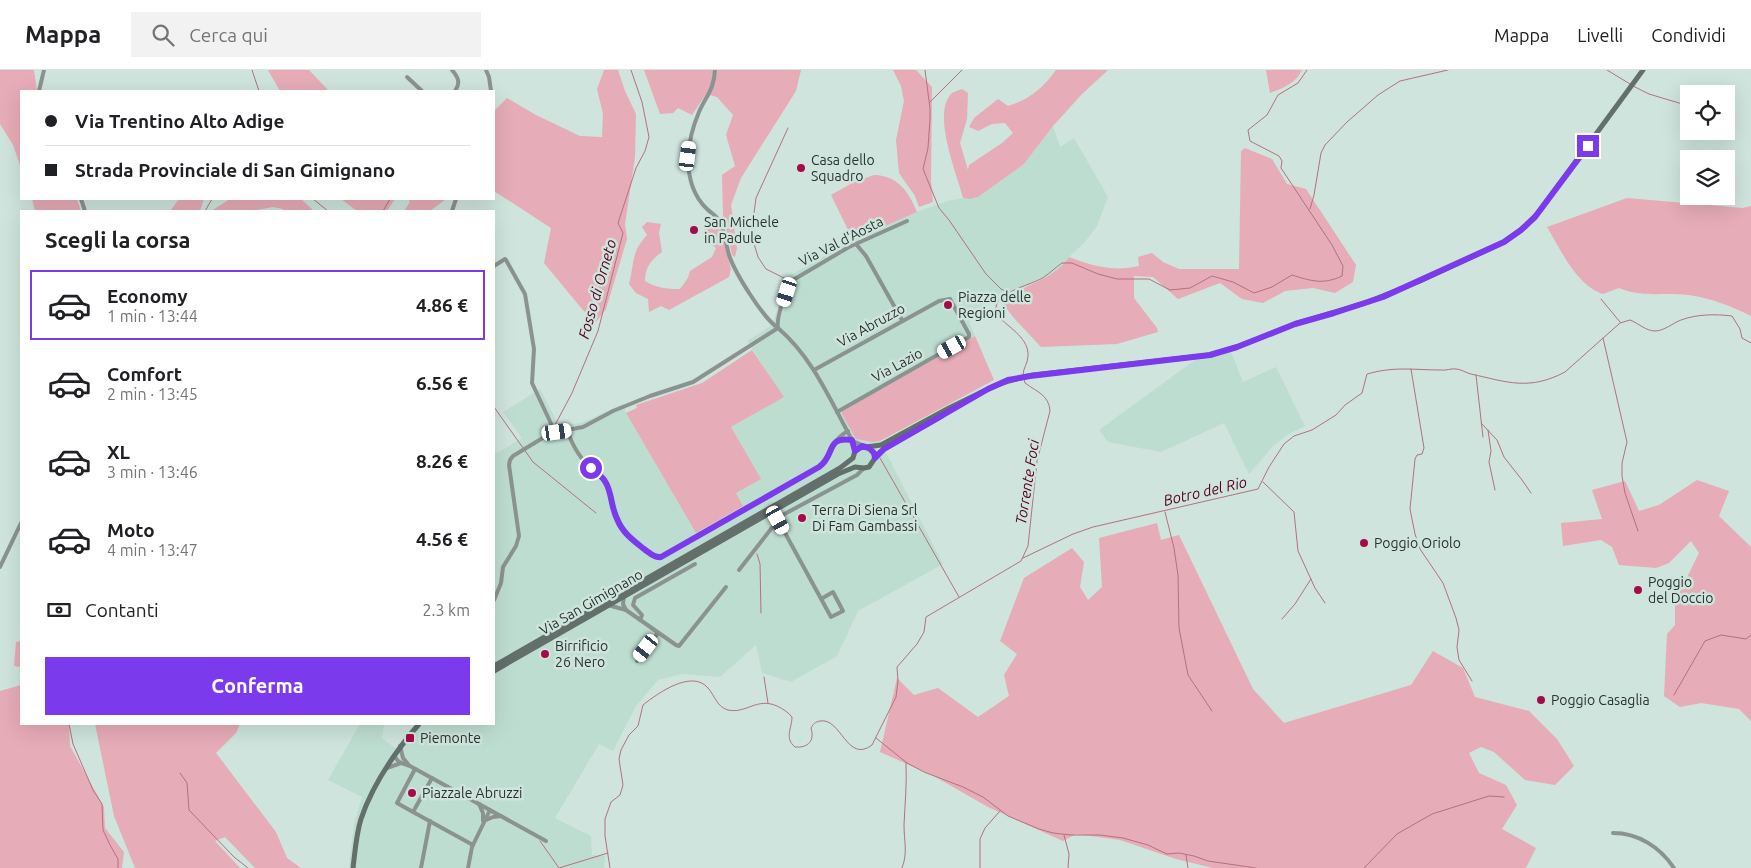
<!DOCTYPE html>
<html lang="it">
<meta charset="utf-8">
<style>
:root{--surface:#fff;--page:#f2f2f2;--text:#202124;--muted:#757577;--line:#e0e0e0;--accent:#7c3aed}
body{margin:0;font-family:Ubuntu,sans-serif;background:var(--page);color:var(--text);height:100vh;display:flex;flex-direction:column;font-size:19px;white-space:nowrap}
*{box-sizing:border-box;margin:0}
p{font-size:16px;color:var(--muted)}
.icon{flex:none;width:28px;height:28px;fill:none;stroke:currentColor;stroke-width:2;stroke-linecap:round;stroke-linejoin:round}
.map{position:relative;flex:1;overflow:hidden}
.sheet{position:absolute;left:20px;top:140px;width:475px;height:515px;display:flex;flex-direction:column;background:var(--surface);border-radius:0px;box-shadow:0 5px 20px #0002}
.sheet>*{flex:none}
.hud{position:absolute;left:20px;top:20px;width:475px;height:110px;border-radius:0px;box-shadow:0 5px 20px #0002;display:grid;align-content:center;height:110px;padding:0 25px;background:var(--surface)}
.controls{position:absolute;left:1680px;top:15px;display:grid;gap:10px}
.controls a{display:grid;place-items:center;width:55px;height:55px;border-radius:0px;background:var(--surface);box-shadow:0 5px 20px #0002;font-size:25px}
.end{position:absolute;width:22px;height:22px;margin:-11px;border:6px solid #7c3aed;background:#fff;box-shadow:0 0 0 2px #fff}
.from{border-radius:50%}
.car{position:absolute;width:15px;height:30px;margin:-15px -8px;border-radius:6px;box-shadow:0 0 4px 1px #0007;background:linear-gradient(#fff 24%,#345 0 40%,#fff 0 76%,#345 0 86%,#fff 0)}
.hud b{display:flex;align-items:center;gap:18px;height:48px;font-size:19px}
.hud b+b{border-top:1px solid var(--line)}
.hud i{width:12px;height:12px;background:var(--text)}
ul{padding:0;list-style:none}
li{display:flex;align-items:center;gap:15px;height:70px;margin:0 10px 8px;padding:0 15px;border:2px solid transparent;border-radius:0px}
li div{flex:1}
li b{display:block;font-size:19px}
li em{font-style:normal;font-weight:600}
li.active{border-color:var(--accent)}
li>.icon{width:45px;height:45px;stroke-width:1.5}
h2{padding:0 25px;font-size:22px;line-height:60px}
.pay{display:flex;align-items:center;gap:12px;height:55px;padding:0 25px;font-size:19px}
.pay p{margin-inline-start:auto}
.action{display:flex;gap:10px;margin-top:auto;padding:10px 25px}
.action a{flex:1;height:58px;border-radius:0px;background:var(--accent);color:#fff;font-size:20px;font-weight:600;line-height:58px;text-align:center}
header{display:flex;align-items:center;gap:30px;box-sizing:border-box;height:70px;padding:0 25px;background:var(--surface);border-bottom:1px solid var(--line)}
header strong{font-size:24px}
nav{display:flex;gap:28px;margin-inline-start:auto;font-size:18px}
.search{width:350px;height:45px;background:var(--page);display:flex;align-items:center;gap:12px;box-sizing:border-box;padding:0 18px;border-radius:0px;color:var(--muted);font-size:19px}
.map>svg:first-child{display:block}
</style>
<header>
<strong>Mappa</strong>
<div class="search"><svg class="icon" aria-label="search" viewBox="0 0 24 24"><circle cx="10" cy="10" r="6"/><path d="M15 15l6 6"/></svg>Cerca qui</div>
<nav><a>Mappa</a><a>Livelli</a><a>Condividi</a></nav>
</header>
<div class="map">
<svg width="1751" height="798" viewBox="0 0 1751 798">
<rect width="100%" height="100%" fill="#cee4dc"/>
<!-- built -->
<g fill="#beddd1">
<path d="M1053,56L1060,77L1074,68L1108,127L1097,156L1085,172L1069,187L1063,196L1041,211L1012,223L967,246L975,266L842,342L858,370L872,372L880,371L943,494L858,541L837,586L791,612L762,603L756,575L720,607L682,604L658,610L636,636L613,681L599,674L555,748L591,766L592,785L605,786L604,798H349L354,754L362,727L328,710L360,654H384L382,668L395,678L416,654H494V385L522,368L503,342L540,319L559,356L581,353L623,334L626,343L696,463L743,436L736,423L731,357L783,327L747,271L769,257L774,250L787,207L853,170L917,142L948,131L963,128L970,129L1024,94Z"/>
<path d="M1231,282L1243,312L1276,297L1305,356L1287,365L1274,375L1249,404L1224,353L1161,382L1108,372L1099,360L1195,290Z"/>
</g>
<!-- green -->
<g fill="#e6acb7">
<path d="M0,0H34L37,21H21V98L13,75L0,54Z"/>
<path d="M268,0H309L329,21H280Z"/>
<path d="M604,0H618L625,21L636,44L635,87L625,154L627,169L606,239L596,252L582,239L544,193L551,158L494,121V41L507,28L536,45L580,66L602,67L603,44L597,19Z"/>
<path d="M644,0H801L796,21L741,108L731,135L737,178L735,187L732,185L723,145L722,105L735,96L726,65L733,45L717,27L706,24L692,45L678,38L673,43L660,44Z"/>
<path d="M893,0H916L932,17L931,111L933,132L919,137L915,126L899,103L896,70L904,31L901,16Z"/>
<path d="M1056,0H1108L1082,24L1053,56L1024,94L978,127L970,129L963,128C957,104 932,45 951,24C953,22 959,20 962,19L968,23L967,49L960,73L968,100L969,95L1002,73L1013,63L1005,53L992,54L978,61L969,57L974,48L998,29L1008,36C1030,29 1042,19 1056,0Z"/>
<path d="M1266,0H1302C1296,13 1283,18 1270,23Z"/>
<path d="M1245,78L1272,89L1287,114L1306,119L1356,195L1353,212L1335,223L1313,218L1285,221L1263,233L1242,229L1220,213L1178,229L1153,207L1134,206V228L1157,258L1158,262L1117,274L1041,277L1013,247L1002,232C1023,214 1053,211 1069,187C1092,196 1115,202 1139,196L1138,187L1152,183L1163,192L1179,199H1239L1241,81Z"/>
<path d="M874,105C898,106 908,121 917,142L853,170L831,125L854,112Z"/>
<path d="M1627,128L1743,138L1751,136V246C1731,236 1711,228 1688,225C1664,222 1642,228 1619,218L1603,224C1576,215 1561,180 1547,157Z"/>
<path d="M32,129H77L81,141H35Z"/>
<path d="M179,129H204L200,141H170Z"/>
<path d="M230,129H301L314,141H283V139L273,137L251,141H211Z"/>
<path d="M341,129H395L387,141H357Z"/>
<path d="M408,129H446L430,141H404L410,132Z"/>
<path d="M713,148L719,154L731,199L729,207L669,240L661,236L649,242L648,229L636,223L629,214C635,192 630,184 647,165L642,157L647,152L661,154L659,163L662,182C651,190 645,197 645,211C656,218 667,219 680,219L688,208L690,201L712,187L716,178L704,169L705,150Z"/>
<path d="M975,266L994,310L880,371L872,372L856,369L842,344V341Z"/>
<path d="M752,280L784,327L731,357L761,409L736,423L743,436L696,463L626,343L637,338L636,335L702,313Z"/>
<path d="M1697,410L1729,421L1719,446L1751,477V651L1739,639L1701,633L1680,637L1664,626L1667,564L1675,555V532L1699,483L1691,471L1669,493L1656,498L1619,495L1612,477L1601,470L1563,476L1561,453L1602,449L1592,420L1625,411L1639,441L1659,435Z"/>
<path d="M1157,453L1161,470L1179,465L1253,619L1284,653L1411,615L1433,581L1463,598L1475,627L1529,641L1557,669L1574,696L1555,715L1525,710L1494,682L1481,677L1469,683L1479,703L1506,715L1517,735L1502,759L1536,778L1526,798H1213L1176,789L1120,770L1076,764L1063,771L988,737L932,705L880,682L897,608L914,625L938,618L978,647L1009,626L1004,605L1017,584L1000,571L1024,508L1072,478L1084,492L1080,517L1088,530L1102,517L1099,468Z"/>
<path d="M21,571V597L14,596L16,572Z"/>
<path d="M21,615V654H69L70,676L104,737L105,758L124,782L122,798H0V621Z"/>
<path d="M95,654H240L236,663L216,683L276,762L287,788L301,798H255L225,767L215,771L240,798H135L114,746Z"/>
</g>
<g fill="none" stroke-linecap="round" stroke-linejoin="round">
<!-- stream -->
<g stroke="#b4717f" stroke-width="1">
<path d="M252,0L259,21"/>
<path d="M925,0L930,38V49L928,78L923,99L939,138L949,150L986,204L1001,219L1007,222"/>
<path d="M1607,0L1630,14"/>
<path d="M1633,16L1649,24L1689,36"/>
<path d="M930,32L962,0"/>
<path d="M313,129L328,141"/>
<path d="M1310,139L1314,125L1321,83L1325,75L1347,52L1378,25L1400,11L1448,0"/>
<path d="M205,141L212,129"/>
<path d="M383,141L390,129"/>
<path d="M784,208L766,199L758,187L753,170V151L756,128L788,58"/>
<path d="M1601,229L1620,252"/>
<path d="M1603,268L1627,372L1622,393V406L1625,423L1638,461"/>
<path d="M1411,299L1424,378L1422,384L1417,385L1415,389L1410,439L1415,464L1420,479L1443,513L1456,548L1459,560L1457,577L1459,590L1472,611"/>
<path d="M1023,305C1023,298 1028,293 1028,286C1029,269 1011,259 1000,248C982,224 1031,216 1044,207C1050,203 1056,197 1062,193H1072L1098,204L1117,209H1149L1170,220L1190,218L1212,206L1233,212L1254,223L1272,217L1292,205C1311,211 1323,215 1342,206L1343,196L1332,175L1281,98L1282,91L1279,86L1250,71L1248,60L1267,45L1278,25L1298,13L1307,0"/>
<path d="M1476,305L1483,367"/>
<path d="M494,337L533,392L596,443"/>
<path d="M1481,353L1497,370L1504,387L1522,410L1531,423"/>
<path d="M555,355L572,323L598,261L623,163L618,153L636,98L645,81L649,67L642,32L631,0"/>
<path d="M1488,360L1491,381L1489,392L1495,420"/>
<path d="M880,388L959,527"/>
<path d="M1263,412L1294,442L1298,481L1315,518L1325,533"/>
<path d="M1165,442L1174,478L1178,505L1179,558L1188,605L1212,641"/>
<path d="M757,484L760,494L761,543"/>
<path d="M1023,488L1073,464L1093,457L1258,419L1269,397L1284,374L1294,366L1312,360L1336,345L1345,335L1362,323L1367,304C1394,296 1414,300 1441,300C1446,301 1451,298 1456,299C1461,299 1466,303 1471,304C1507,312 1529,321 1565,302L1620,253L1630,250C1638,253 1646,261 1655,261C1664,261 1673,253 1681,250C1697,244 1716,244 1732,246L1740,259L1742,268L1751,273"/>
<path d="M1282,549L1295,534L1311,509"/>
<path d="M764,607L768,633"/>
<path d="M1674,625L1705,571L1721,565L1746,569L1751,565"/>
<path d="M69,654L73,674L93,720L102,734L103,760L110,775L118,789V798"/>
<path d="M876,668L907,693L924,702L963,717L983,727L1008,746L1039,759L1053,763L1071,765H1100L1123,768L1148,775L1167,784L1179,783L1194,786L1208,791L1256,798"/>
<path d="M180,703L187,713L189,740L234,787L248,798"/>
<path d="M1064,765L1069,784L1068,798"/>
<path d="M540,771L559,798L608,783"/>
<path d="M1186,785L1188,798"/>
<path d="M610,798L605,766V749L611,732L620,725L623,715L619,689L621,680L629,665L638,656L643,635C658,623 692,599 708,618C715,626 717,637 728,640C746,644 757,627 777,636C783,639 788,642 792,647C792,658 784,668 795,677C808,678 815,671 811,658C813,654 815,652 820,651C841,647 847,694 872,675L896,627L898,611L897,597L917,574L924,562L926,547L1021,491L1028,476L1037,391L1050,341C1049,325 1037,322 1025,313L1024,309"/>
<path d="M902,798C908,783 904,771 904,755C905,734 907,713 906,692"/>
<path d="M980,798V769L985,758L1000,741"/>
<path d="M1364,798L1397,764L1432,744L1489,726L1504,727"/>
</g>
<!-- minor -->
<g stroke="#8a9390" stroke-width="4">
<path d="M452,0C458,7 461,13 455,21"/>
<path d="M486,0L489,7L491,21"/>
<path d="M407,7L422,21"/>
<path d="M39,21L44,0"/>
<path d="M81,129L85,141"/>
<path d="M452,141L456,129"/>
<path d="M856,174L866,186L902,250"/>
<path d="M494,196L505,189L506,190L525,224L534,279L532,313L555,362"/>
<path d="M814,300L939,231L950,229L969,264V267L837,342"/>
<path d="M568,360C570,372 580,388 589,396C595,401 600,403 604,409C612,422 612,436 617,449C621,461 630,468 639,475C645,480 651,486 659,488L819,397C835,386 827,373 848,361"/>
<path d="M837,370C848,367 854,372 864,376"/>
<path d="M855,381L852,370C830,330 813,288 778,258C776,248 786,218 793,210L849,177L907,151"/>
<path d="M773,441L831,547L843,541L833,522L821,529"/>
<path d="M777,448L857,405L864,398"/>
<path d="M0,497L21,453"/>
<path d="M739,500L778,450"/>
<path d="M624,526L623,534L626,540"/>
<path d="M494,530L501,513L503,497L516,476L519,466L509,395L510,390L513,386L551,363L583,357L613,341L650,326L693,312L778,258C763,248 735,203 729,185C726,175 725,162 720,152C718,147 711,143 707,139C692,125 688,107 688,87C689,72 693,56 699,42C706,26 714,20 715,0"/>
<path d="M608,535L626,540L676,575L679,576L726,517"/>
<path d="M640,550L642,545L633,535L635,528L695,494"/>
<path d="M637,591L658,563"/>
<path d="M400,676L403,688L408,694"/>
<path d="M394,686L399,692L410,696L546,771"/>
<path d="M387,698L401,693"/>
<path d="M415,699L397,733L413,742L432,708"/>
<path d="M479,734L483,743V751"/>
<path d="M413,742L473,775"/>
<path d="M486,750L493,747L501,746"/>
<path d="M1613,763C1638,763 1660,777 1674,798"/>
<path d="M421,798L430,751"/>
<path d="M468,798L472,777L490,740"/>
</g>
<!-- secondary -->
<g stroke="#626f6a" stroke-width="5">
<path d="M494,596L840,398L853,388L855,381L859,378L881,375L949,338L992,317L1009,311L1033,305L1210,285L1237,277L1295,254L1365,233L1420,211L1504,172L1525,157L1538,143L1643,0"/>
<path d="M494,601L838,404L855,397L864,398L869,397L877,385L884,379L942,346"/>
<path d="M353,798C355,782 356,765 361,749C373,713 395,682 419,654"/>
</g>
</g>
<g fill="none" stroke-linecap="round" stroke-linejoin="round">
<!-- route -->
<path stroke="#7c3aed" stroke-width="6" d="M591,398C616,414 607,430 618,451C623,463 634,471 644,479C650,483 654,488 661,487L819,397C836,385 825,366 852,370L855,381L862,376L869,378L874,383L875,388L884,379L988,319L1008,310L1030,306L1210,285L1237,277L1295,254L1334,243L1383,227L1504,172L1521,160L1535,147L1588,76"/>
</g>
<!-- markers -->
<g fill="#a30c49" stroke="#cee4dc" stroke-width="2">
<circle cx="801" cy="98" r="5"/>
<circle cx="694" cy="160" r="5"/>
<circle cx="948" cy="235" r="5"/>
<circle cx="802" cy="448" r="5"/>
<circle cx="1364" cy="473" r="5"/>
<circle cx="1638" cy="520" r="5"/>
<circle cx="545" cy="584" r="5"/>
<circle cx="1541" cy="630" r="5"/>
<rect x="405" y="663" width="10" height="10" rx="2.5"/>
<circle cx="412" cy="723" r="5"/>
</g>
<g text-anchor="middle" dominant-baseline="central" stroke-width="5" stroke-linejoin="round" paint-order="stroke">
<!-- poi labels -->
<g font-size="14" fill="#2a332f" stroke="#cee4dc" text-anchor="start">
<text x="811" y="90">Casa dello<tspan x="811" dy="16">Squadro</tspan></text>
<text x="704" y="152">San Michele<tspan x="704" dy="16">in Padule</tspan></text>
<text x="958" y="227">Piazza delle<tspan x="958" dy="16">Regioni</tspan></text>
<text x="812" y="440">Terra Di Siena Srl<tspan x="812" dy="16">Di Fam Gambassi</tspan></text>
<text x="1374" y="473">Poggio Oriolo</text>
<text x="1648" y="512">Poggio<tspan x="1648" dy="16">del Doccio</tspan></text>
<text x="555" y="576">Birrificio<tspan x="555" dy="16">26 Nero</tspan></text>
<text x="1551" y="630">Poggio Casaglia</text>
<text x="420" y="668">Piemonte</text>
<text x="422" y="723">Piazzale Abruzzi</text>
</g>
<!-- street labels -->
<g font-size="14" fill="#2a332f" stroke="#cee4dc">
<text transform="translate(841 171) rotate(-27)">Via Val d'Aosta</text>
<text transform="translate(871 255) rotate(-29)">Via Abruzzo</text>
<text transform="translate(897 295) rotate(-29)">Via Lazio</text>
<text transform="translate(591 532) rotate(-30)">Via San Gimignano</text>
</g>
<!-- water labels -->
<g font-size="15" font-style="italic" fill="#560022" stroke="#cee4dc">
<text transform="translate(597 219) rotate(-74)">Fosso di Orneto</text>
<text transform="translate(1027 412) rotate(-81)">Torrente Foci</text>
<text transform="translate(1205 421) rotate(-13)">Botro del Rio</text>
</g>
</g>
</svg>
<div class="controls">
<a><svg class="icon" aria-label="locate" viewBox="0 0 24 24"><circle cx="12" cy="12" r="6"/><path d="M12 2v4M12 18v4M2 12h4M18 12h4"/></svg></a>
<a><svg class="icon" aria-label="layers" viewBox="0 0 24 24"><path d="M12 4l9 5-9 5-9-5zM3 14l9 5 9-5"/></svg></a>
</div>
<i class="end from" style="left:591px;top:398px"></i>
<i class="end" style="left:1588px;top:76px"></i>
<i class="car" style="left:688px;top:86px;rotate:7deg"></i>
<i class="car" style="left:787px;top:222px;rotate:198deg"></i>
<i class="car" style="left:952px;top:277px;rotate:241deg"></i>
<i class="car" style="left:557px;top:362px;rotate:82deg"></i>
<i class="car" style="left:778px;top:450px;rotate:151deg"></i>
<i class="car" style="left:646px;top:578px;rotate:217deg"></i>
<div class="hud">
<b><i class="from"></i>Via Trentino Alto Adige</b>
<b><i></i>Strada Provinciale di San Gimignano</b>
</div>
<section class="sheet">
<h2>Scegli la corsa</h2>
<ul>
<li class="active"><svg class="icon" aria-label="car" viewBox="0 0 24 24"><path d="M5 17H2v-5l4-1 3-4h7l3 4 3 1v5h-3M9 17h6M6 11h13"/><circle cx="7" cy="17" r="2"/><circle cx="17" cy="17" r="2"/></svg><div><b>Economy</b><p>1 min · 13:44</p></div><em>4.86 €</em></li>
<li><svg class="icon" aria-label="car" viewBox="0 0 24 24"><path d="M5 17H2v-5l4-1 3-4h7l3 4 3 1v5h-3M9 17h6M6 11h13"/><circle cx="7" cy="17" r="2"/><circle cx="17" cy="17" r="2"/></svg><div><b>Comfort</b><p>2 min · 13:45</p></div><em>6.56 €</em></li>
<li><svg class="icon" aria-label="car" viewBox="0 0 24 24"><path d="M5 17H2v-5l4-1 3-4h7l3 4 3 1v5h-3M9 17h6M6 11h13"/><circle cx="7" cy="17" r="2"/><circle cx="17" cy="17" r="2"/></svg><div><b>XL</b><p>3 min · 13:46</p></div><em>8.26 €</em></li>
<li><svg class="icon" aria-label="car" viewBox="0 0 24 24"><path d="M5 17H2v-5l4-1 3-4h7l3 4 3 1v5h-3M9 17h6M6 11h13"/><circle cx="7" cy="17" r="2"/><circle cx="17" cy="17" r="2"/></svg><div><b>Moto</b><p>4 min · 13:47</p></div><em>4.56 €</em></li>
</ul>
<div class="pay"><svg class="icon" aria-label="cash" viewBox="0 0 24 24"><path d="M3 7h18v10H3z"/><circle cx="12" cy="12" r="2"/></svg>Contanti<p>2.3 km</p></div>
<div class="action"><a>Conferma</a></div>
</section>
</div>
